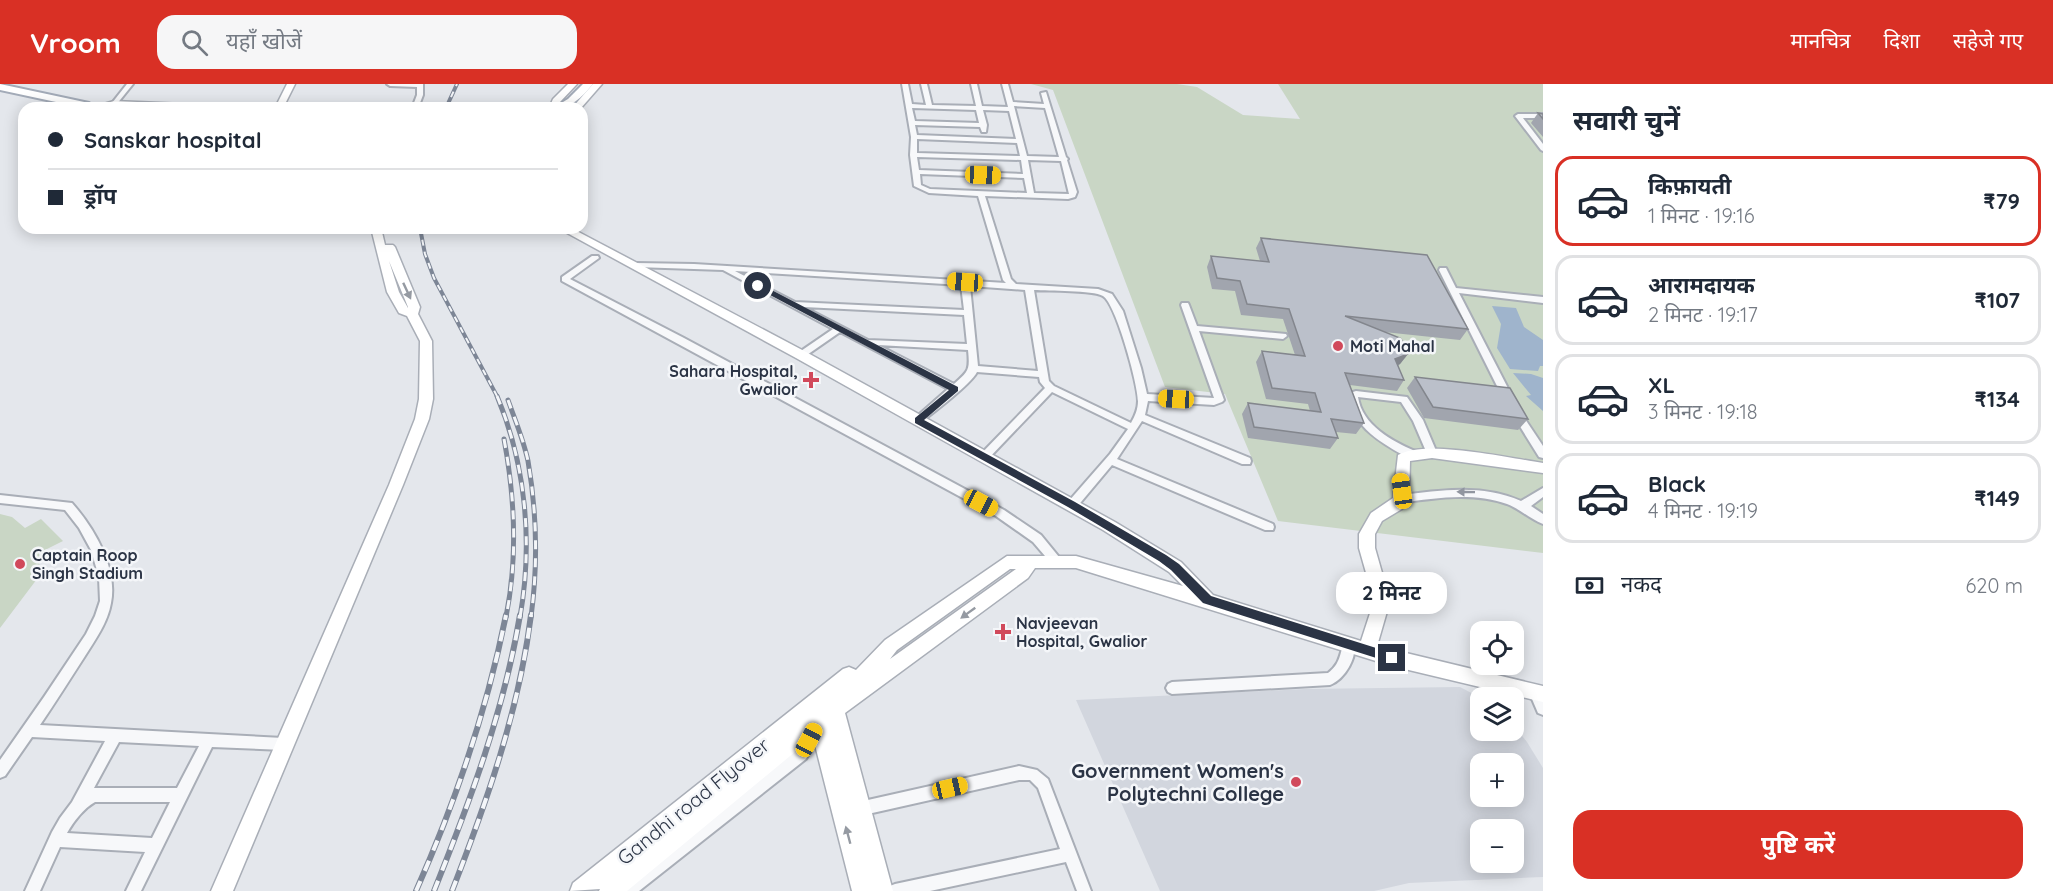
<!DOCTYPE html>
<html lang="hi">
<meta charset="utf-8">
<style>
:root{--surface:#fff;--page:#f6f6f7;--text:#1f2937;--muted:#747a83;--line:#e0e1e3;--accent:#d93025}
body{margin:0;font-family:Quicksand,"Noto Sans Devanagari",sans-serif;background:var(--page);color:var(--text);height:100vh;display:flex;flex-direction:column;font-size:22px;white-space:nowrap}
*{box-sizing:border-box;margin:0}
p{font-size:20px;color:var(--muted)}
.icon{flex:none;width:33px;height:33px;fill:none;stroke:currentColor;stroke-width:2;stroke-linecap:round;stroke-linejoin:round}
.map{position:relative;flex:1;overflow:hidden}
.panel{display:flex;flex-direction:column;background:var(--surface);width:510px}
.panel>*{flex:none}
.guide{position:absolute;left:18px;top:18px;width:570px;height:132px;border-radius:18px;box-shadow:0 3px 15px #0003;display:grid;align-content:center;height:132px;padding:0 30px;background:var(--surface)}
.fabs{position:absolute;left:1470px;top:537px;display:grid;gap:12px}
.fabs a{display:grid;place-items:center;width:54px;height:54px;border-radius:12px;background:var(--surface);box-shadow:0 3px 15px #0003;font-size:30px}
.end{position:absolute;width:27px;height:27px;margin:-14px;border:8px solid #2b3445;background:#fff;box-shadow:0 0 0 3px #fff}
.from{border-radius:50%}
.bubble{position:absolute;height:42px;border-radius:18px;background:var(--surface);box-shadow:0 3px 15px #0003;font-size:20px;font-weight:700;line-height:42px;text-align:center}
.car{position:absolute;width:18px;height:36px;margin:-18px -9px;border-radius:8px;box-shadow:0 0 4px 2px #0007;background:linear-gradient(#f5c518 24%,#345 0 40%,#f5c518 0 76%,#345 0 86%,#f5c518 0)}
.guide b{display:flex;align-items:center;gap:21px;height:57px;font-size:22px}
.guide b+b{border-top:2px solid var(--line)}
.guide i{width:15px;height:15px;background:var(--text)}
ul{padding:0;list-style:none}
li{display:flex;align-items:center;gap:18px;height:90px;margin:0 12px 9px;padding:0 18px;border:3px solid var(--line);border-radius:18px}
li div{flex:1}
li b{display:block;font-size:22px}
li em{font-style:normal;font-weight:700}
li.on{border-color:var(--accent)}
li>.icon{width:54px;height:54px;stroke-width:1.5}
h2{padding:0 30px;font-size:27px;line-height:72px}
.pay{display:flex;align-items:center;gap:15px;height:66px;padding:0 30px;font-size:22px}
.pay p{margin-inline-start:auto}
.button{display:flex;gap:12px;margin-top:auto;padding:12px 30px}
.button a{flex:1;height:69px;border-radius:18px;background:var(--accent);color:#fff;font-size:24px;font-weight:700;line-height:69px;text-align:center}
header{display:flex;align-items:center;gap:36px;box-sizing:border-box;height:84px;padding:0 30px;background:var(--accent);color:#fff}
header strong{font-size:28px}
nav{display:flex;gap:33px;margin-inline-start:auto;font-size:21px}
.search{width:420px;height:54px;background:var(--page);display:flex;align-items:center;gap:15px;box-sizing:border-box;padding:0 21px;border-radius:18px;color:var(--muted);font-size:22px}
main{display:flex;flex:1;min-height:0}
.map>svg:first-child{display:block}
</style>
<header>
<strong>Vroom</strong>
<div class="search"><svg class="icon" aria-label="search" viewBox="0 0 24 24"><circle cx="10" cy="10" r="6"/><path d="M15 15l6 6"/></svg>यहाँ खोजें</div>
<nav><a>मानचित्र</a><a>दिशा</a><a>सहेजे गए</a></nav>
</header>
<main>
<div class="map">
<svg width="1543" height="807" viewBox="0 0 1543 807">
<rect width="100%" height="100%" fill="#e4e7ec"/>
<!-- built -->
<path fill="#d2d6de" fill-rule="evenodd" d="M1460,603L1481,614L1480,646H1514V642L1527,658L1543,684V793L1409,799L1374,807H1160L1076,616L1304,605ZM1480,680H1514V712H1480ZM1480,746H1514V778H1480Z"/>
<!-- green -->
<g fill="#c9d6c5">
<path d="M1031,0H1177L1197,3L1243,31L1300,35L1278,0H1543V469L1278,437L1225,310L1165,303L1053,6Z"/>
<path d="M0,430L12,433L25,444L41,435L63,457L39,469L40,491L0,544Z"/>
</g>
<!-- water -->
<g fill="#9fb4cc">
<path d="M1492,222L1516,224L1524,243L1543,256V282H1540L1538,287L1510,285L1497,264L1501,240Z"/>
<path d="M1513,289L1531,290L1543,294V327L1526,312L1531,311Z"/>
</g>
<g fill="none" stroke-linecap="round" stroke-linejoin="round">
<defs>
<g id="street">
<path d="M127,0H133L116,21H112V19Z"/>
<path d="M387,0H423V11L418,24H412L417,11V3L390,2Z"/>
<path d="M902,0H908L912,20L926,21L921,0H927L932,21L976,22L971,0H977L982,22L1008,23L1002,0H1008L1013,18L1044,20L1041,9L1046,8L1066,73L1068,75L1067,76L1077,108L1075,113L1068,115L985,112L1011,195L1016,200L1098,205L1112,210L1123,227L1141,284L1147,310L1214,314L1181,221L1182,219H1188L1189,221L1197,242L1286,250L1287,252L1283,255L1199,247L1224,316L1222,318L1214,321L1148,317L1145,331L1250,374L1251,377L1250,380H1242L1142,337L1117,375L1273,440L1274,443L1273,446H1265L1112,381L1076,424H1068L1067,421L1068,418L1110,370L1128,345L1052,308L987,376L983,377L978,373L1045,304L1040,298L1039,293L977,288C971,300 934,328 921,338H915L913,336L915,334L948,305L840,248L804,273H798L796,271L798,269L833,245L723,186L636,183L632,181L636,179L694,180L1006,199L1003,196L978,112L929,109L914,102L910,71L911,53ZM1014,22L1045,24L1059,73L1027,72ZM912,24L976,26L979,39L915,37ZM983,26L1009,27L1016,55L917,51L915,41L980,43L982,48H986L987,41ZM917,55L1017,59L1020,72L917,69ZM917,73L1021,76L1023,90L919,86ZM1028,76L1061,77L1069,110L1034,109ZM920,90L1024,94L1027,109L930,105L921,101ZM735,187L961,201L964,226L795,218ZM970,202L1025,206L1038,287L978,282ZM1034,206C1048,207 1093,206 1103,212C1116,220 1138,300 1138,317C1138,325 1135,332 1131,339L1054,302L1049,297ZM804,223L964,231L967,260L868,256ZM878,261L968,266C970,286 969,287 954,300Z"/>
<path d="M1518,30H1543V34H1523L1543,60V67L1541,66L1515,32Z"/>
<path d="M592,172H598L599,174L570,195L684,254L1004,426L1041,451L1059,473L1061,476L1059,479L1055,481L1051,479L1033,458L996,432L562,197V193Z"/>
<path d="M1440,184H1446L1456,204L1543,213V219L1459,209L1513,314L1511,316H1505L1503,314L1439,186Z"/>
<path d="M1356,307L1407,313L1423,336L1437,369L1436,372H1428L1413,337L1401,318L1358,313C1362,341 1392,357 1415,367L1416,370L1411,374L1407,373C1382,360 1354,343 1348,313L1353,308Z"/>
<path d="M1516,325L1519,326L1543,362V374L1539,373L1511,328Z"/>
<path d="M1543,404V413L1531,422L1543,430V440C1530,435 1520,425 1507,420C1473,408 1435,414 1401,419L1397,418L1396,415L1397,412L1401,411C1441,406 1483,400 1521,417Z"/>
<path d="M0,411L72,419C94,444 118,484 111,519C108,538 95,556 85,572C70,595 55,619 40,641L283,654L288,656L290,660L288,664L283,666L212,663L141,807H126L145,768L60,763L40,807H25L52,748L60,734L72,718L105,657L32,653L5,692L0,694V676L44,613L86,550L95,532L100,517L99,493L91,466L79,444L65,426L0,419ZM119,658L199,662L177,704H94ZM95,718H170L152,754L67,749C74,737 83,725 95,718Z"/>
<path d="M1349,555L1353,556C1359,572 1345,595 1330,601L1172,610L1168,608L1166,604L1168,600L1172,598L1328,589C1341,579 1339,571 1345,556Z"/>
<path d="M1535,602L1540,604L1543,611V631L1538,629L1529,608L1530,604Z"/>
<path d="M816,637L821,639L823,643L806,675L639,807H620L622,802L796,665L811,639Z"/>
<path d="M1019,682L1037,686L1048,695L1091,807H1077L1066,778L930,807H888L890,802L895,800L1060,765L1038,704L1030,696H1019L859,732L854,730L852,725L854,720L859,718Z"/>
</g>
<g id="secondary">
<path d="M287,0H295L283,24H275Z"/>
<path d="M568,0H577L560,18L557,24H549L553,15Z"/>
<path d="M593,0H602L581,24H572Z"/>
<path d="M114,17L207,21L211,24H90Z"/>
<path d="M371,144H381L385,161H393L395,163L420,223L418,230L432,257L433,315L429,335L403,401L233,807H211L389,401L415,335L419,315L420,257L407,232L399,229L387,208ZM389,177L408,223V224L399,208Z"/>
<path d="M558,144H571L806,268L1115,438L1181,478L1213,511L1361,557L1374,517L1359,464V450L1371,429L1393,414L1398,371C1425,355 1509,374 1543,379V389L1432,374L1410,377L1409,415L1402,425L1382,437L1375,450V464L1390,517L1377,562L1543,602V618L1392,582L1076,484H1035L1028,494L845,629L893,807H852L813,653L627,807H599L600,805L570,807L573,799L843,585L849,583L856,586L885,556L1007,472H1076L1183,502L1169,488L1103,446L796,274ZM1010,485H1016L890,575L897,566Z"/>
</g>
<g id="primary">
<path d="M0,0L89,19L95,24H84L0,6Z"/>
<path d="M583,0H593C581,14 572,24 553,24L568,15Z"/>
</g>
</defs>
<!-- street casing -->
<use href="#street" stroke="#a9aeb7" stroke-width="4"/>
<!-- secondary casing -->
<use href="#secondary" stroke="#a9aeb7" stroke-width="3"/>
<!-- primary casing -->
<use href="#primary" stroke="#a3abb8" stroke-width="4"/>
<!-- street -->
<use href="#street" fill="#f7f8fa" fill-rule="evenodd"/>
<!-- secondary -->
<use href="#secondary" fill="#fff" fill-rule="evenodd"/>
<!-- primary -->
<use href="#primary" fill="#fff" fill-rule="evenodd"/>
<defs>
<g id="rail-far2">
<path d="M446,24L457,0"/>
<path d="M420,144L425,170L434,194L498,314"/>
</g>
<g id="rail-far1">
<path d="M497,312C526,381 533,459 520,533"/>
<path d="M508,316C515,336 524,357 528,377C537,429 538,481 531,533"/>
<path d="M504,355C515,414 518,473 506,533"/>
</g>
<g id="rail">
<path d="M416,807C455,719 487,626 506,531"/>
<path d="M434,807C470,717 504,627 520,531"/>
<path d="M452,807C487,717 519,627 531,531"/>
</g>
</defs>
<!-- rail-far2 casing -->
<use href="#rail-far2" stroke="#7d8696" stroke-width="4"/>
<!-- rail-far1 casing -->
<use href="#rail-far1" stroke="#7d8696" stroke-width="5"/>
<!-- rail casing -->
<use href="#rail" stroke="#7d8696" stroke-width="6"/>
<!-- rail-far2 -->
<use href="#rail-far2" stroke="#f4f6f9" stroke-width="2" stroke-dasharray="6" stroke-linecap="butt"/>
<!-- rail-far1 -->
<use href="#rail-far1" stroke="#f4f6f9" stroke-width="3" stroke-dasharray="9" stroke-linecap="butt"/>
<!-- rail -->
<use href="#rail" stroke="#f4f6f9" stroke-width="4" stroke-dasharray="11" stroke-linecap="butt"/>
</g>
<!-- wall -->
<g fill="#a1a5ae">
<path d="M1538,29L1543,30V53L1531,39Z"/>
<path d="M1261,154L1468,245L1460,256L1384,248L1408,270L1400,280L1398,282L1404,296L1397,307L1350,301L1364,339L1356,350L1336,348L1338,354L1330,365L1248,354L1242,330L1248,319L1310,327L1308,320L1266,315L1256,278L1262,267L1295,271L1283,235L1241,231L1235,207L1212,205L1207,183L1211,172L1260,177L1256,164Z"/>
<path d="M1415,293L1528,335L1518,346L1424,334L1407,304Z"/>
</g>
<!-- shaded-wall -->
<path fill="#83868d" d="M1408,270L1400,280L1387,286L1395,275Z"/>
<!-- building -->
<g fill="#bbc0ca" stroke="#83868d" stroke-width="1.5">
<path d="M1538,29L1543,30V35Z"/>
<path d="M1261,154L1427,171L1468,245L1345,232L1400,254L1409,265L1408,270L1395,275L1404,296L1345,289L1364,339L1331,335L1338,354L1254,343L1248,319L1321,328L1315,309L1272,304L1262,267L1305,272L1289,225L1247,220L1240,197L1217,194L1211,172L1269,178Z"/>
<path d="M1415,293L1510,304L1528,335L1433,323Z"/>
</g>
<!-- one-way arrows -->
<defs><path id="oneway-solid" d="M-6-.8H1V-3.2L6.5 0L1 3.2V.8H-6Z" transform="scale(1.5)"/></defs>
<g fill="#959aa2">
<use href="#oneway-solid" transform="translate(407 207) rotate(65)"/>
<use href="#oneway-solid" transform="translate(968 529) rotate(144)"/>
<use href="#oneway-solid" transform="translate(848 751) rotate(-105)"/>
</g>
<use fill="#9196a0" href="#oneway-solid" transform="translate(1466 408) rotate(-179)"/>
<!-- route -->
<path fill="#2b3445" d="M758,199L958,303V307L924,336L1075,418L1166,471L1179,480L1211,512L1392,569L1396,570V577L1392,579L1203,519L1171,486L1159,477L1068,423L915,339V334L949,306L755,203L754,202Z"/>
<!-- markers -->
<g fill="#d1495b" stroke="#f4f6f9" stroke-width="2">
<circle cx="1338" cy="262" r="6"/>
<path d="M808 287h6v6h6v6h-6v6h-6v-6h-6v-6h6z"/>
<circle cx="20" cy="480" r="6"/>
<path d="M1000 539h6v6h6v6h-6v6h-6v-6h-6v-6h6z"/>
<circle cx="1296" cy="698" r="6"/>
</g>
<g text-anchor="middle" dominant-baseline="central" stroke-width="5" stroke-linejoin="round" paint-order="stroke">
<!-- poi labels -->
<g font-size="16" font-weight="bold" fill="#2b3445" stroke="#f4f6f9" text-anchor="start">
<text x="1350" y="262">Moti Mahal</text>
<text x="798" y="287" text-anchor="end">Sahara Hospital,<tspan x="798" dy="18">Gwalior</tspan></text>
<text x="32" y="471">Captain Roop<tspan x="32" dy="18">Singh Stadium</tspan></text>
<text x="1016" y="539">Navjeevan<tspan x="1016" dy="18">Hospital, Gwalior</tspan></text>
</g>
<!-- near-poi labels -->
<g font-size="20" font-weight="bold" fill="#2b3445" stroke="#f4f6f9" text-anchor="end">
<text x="1284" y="686">Government Women's<tspan x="1284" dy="23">Polytechni College</tspan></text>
</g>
<!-- near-street labels -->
<g font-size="20" fill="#2b3445" stroke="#f4f6f9">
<text transform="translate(693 717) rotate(-39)">Gandhi road Flyover</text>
</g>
</g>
</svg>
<div class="fabs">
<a><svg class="icon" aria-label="locate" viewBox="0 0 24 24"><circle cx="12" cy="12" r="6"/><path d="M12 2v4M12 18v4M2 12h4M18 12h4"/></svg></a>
<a><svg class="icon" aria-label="layers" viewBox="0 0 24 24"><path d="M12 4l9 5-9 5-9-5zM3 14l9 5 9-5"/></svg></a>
<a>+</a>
<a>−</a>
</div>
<i class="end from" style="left:758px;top:202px"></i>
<i class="end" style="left:1392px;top:574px"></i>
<div class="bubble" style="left:1336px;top:488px;width:111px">2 मिनट</div>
<i class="car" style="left:983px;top:91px;rotate:92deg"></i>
<i class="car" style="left:965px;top:198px;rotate:274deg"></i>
<i class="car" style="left:1176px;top:315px;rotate:273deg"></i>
<i class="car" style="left:1402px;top:407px;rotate:352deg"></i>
<i class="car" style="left:981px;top:419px;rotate:118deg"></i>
<i class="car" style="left:809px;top:656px;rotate:28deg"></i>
<i class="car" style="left:950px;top:704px;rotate:77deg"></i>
<div class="guide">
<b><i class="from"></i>Sanskar hospital</b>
<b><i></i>ड्रॉप</b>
</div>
</div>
<section class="panel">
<h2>सवारी चुनें</h2>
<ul>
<li class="on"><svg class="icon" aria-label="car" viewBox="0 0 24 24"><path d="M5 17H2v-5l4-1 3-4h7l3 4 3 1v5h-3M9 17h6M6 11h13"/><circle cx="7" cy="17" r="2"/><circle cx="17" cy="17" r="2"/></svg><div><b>किफ़ायती</b><p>1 मिनट · 19:16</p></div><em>₹79</em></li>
<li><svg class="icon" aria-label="car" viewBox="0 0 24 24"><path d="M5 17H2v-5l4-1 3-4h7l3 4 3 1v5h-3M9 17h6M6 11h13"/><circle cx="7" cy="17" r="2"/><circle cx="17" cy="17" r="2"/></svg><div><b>आरामदायक</b><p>2 मिनट · 19:17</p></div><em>₹107</em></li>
<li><svg class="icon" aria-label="car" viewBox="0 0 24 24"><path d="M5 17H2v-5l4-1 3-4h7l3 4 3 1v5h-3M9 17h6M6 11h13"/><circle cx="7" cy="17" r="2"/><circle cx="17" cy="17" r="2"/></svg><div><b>XL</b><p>3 मिनट · 19:18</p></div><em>₹134</em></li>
<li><svg class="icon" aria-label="car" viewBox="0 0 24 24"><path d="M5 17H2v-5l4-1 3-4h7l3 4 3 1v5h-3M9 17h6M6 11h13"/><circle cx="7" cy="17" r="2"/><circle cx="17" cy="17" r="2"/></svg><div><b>Black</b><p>4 मिनट · 19:19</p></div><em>₹149</em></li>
</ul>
<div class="pay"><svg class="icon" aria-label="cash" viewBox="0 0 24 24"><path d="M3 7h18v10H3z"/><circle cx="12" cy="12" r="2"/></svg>नकद<p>620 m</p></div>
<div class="button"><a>पुष्टि करें</a></div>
</section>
</main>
